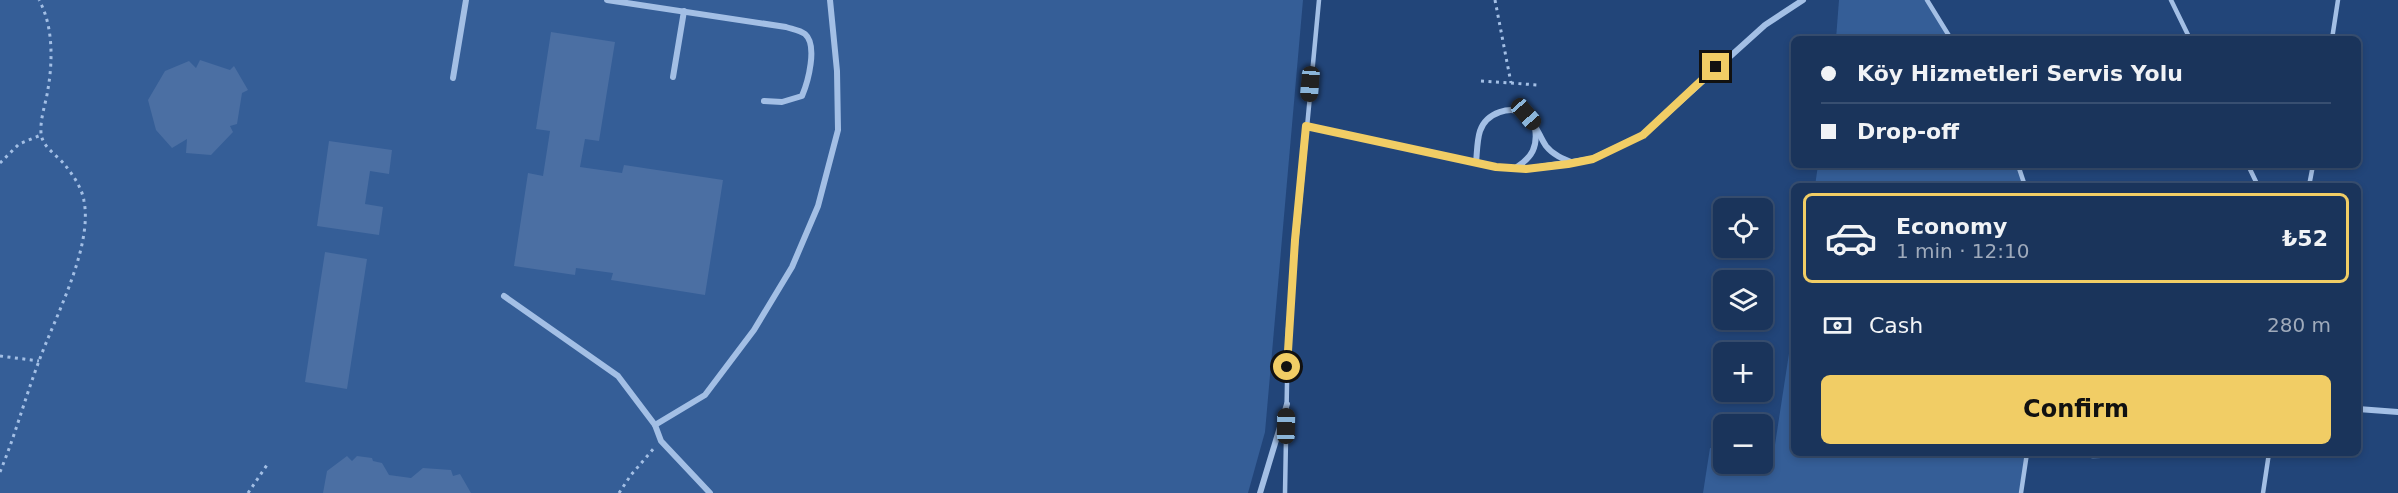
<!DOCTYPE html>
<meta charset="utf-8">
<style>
:root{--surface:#1a345b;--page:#233c61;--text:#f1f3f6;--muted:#9faabb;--line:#384f71;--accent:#f1cd65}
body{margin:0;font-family:"DejaVu Sans",sans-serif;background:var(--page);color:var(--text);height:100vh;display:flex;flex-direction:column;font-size:22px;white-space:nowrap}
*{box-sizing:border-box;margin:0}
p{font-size:20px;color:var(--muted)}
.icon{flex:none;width:33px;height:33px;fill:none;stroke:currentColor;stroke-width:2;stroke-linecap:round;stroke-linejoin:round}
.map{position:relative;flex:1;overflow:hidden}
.panel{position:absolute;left:1791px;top:183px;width:570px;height:273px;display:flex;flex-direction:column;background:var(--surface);border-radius:9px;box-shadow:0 3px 9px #0003,0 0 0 2px var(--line)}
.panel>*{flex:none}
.hud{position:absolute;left:1791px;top:36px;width:570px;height:132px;border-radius:9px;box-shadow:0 3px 9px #0003,0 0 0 2px var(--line);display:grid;align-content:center;height:132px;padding:0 30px;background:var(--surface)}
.tools{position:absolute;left:1713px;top:198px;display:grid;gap:12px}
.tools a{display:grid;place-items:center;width:60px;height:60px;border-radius:9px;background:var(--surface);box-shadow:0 3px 9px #0003,0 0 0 2px var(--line);font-size:30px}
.end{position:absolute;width:27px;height:27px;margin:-14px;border:8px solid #f1cd65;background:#111;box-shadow:0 0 0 3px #111}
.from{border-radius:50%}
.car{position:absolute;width:18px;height:36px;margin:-18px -9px;border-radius:8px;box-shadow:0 0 4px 2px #0007;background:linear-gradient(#222 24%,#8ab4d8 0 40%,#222 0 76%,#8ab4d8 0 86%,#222 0)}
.hud b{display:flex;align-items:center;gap:21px;height:57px;font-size:22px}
.hud b+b{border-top:2px solid var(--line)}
.hud i{width:15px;height:15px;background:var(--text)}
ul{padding:10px 0 0;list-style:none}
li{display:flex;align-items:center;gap:18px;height:90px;margin:0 12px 9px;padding:0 18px;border:3px solid transparent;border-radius:9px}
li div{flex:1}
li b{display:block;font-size:22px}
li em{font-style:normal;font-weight:700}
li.current{border-color:var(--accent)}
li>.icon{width:54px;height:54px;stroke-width:1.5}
.pay{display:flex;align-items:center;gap:15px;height:66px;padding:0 30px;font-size:22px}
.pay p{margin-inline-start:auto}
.button{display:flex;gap:12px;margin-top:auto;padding:12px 30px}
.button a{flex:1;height:69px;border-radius:9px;background:var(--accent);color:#111;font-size:24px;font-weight:700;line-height:69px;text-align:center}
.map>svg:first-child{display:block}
</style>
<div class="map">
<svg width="2398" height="493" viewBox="0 0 2398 493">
<rect width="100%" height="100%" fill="#224579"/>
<!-- green -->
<g fill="#355e97">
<path d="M0,0H1303L1265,432L1248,493H0Z"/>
<path d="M1839,0H1927L1951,39H1836Z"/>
<path d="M1818,165H2018L2025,186H1815Z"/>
<path d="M1794,321V453H2027L2021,493H1703L1710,448L1723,449L1724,464H1762L1763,451H1774Z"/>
</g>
<!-- building -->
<g fill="#4b6fa3">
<path d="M551,32L615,42L599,141L585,139L580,167L622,173L624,165L723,180L705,295L611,280L613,273L576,268L575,275L514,266L528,173L543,176L550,131L536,129Z"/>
<path d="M200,60L230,70L234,66L248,90L242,93L237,124L230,126L233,132L211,155L186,153L187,139L172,148L156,130L148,100L165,71L189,61L196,68Z"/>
<path d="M329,141L392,150L389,174L370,171L365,204L383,207L379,235L317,226Z"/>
<path d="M325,252L367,259L347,389L305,382Z"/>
<path d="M347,456L352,461L357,456L372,458L373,461L382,463L389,475L411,478L423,468L451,470L453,476L460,474L471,493H323L327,471Z"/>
</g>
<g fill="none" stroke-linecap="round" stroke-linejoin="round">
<!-- path -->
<g stroke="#a3bfe5" stroke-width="3" stroke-dasharray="3 4.5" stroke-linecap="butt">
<path d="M1495,0L1511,83"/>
<path d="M1481,81L1538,85"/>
<path d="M0,163L19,144L41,135"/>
<path d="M0,356L39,361"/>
<path d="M0,472C15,436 25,398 39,361C55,317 93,247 84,201C82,188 73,175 65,165C57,155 42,147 41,133C40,118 46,103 48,89C53,60 53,25 39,0"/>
<path d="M248,493L269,462"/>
<path d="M619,493L631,475L655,447"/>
</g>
<!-- lane -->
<g stroke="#a3bfe5" stroke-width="4.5">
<path d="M1927,0L1951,39"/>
<path d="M2171,0L2190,39"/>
<path d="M2332,39L2338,0"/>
<path d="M2018,165L2025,186"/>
<path d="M2248,165L2258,186"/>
<path d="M2309,186L2313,165"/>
<path d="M2064,453L2093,456L2193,453"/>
<path d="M1285,493L1288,329L1319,0"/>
<path d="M2021,493L2027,453"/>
<path d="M2263,493L2269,453"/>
</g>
<!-- street -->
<g stroke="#a3bfe5" stroke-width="6">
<path d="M607,0L786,27C792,29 800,30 805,34C818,45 808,82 802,96L782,102L764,101"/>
<path d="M673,77L684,11"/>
<path d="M453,78L466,0"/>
<path d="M1306,126L1496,167L1526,169L1592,159L1643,135L1765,25L1803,0"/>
<path d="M1476,163C1477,153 1477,140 1480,131C1486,113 1511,104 1526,115C1536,123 1539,136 1546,146C1553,155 1563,159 1574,163"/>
<path d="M1517,167C1532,157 1538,147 1535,128"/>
<path d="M504,296L618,376L655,425"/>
<path d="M2358,409L2398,412"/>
<path d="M710,493L661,441L655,425L705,395L754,330L792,267L818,206L838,130L837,71L830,0"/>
<path d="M1260,493L1287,404"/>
</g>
</g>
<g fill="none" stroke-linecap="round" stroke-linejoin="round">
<!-- route -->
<path stroke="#f1cd65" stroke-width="8" d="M1287,367L1295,240L1306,126L1496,167L1526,169L1568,164L1593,159L1643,135L1716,67"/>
</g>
</svg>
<div class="tools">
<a><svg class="icon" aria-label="locate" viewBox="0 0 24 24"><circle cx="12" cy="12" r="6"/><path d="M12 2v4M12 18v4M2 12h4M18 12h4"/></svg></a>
<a><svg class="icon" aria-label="layers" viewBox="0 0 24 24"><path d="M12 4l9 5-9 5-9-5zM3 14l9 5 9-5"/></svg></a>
<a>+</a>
<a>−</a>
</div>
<i class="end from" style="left:1287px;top:367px"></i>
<i class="end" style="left:1716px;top:67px"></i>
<i class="car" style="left:1310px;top:84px;rotate:185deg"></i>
<i class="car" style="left:1526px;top:114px;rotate:139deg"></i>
<i class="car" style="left:1286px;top:426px;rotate:1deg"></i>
<div class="hud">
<b><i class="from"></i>Köy Hizmetleri Servis Yolu</b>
<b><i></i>Drop-off</b>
</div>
<section class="panel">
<ul>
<li class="current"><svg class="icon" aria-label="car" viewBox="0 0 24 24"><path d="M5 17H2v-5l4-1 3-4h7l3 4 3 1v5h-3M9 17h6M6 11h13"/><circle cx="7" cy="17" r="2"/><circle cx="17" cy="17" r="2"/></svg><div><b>Economy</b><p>1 min · 12:10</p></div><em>₺52</em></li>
</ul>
<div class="pay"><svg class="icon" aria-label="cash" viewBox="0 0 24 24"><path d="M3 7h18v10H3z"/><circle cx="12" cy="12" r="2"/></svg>Cash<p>280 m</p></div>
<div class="button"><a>Confirm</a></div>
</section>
</div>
